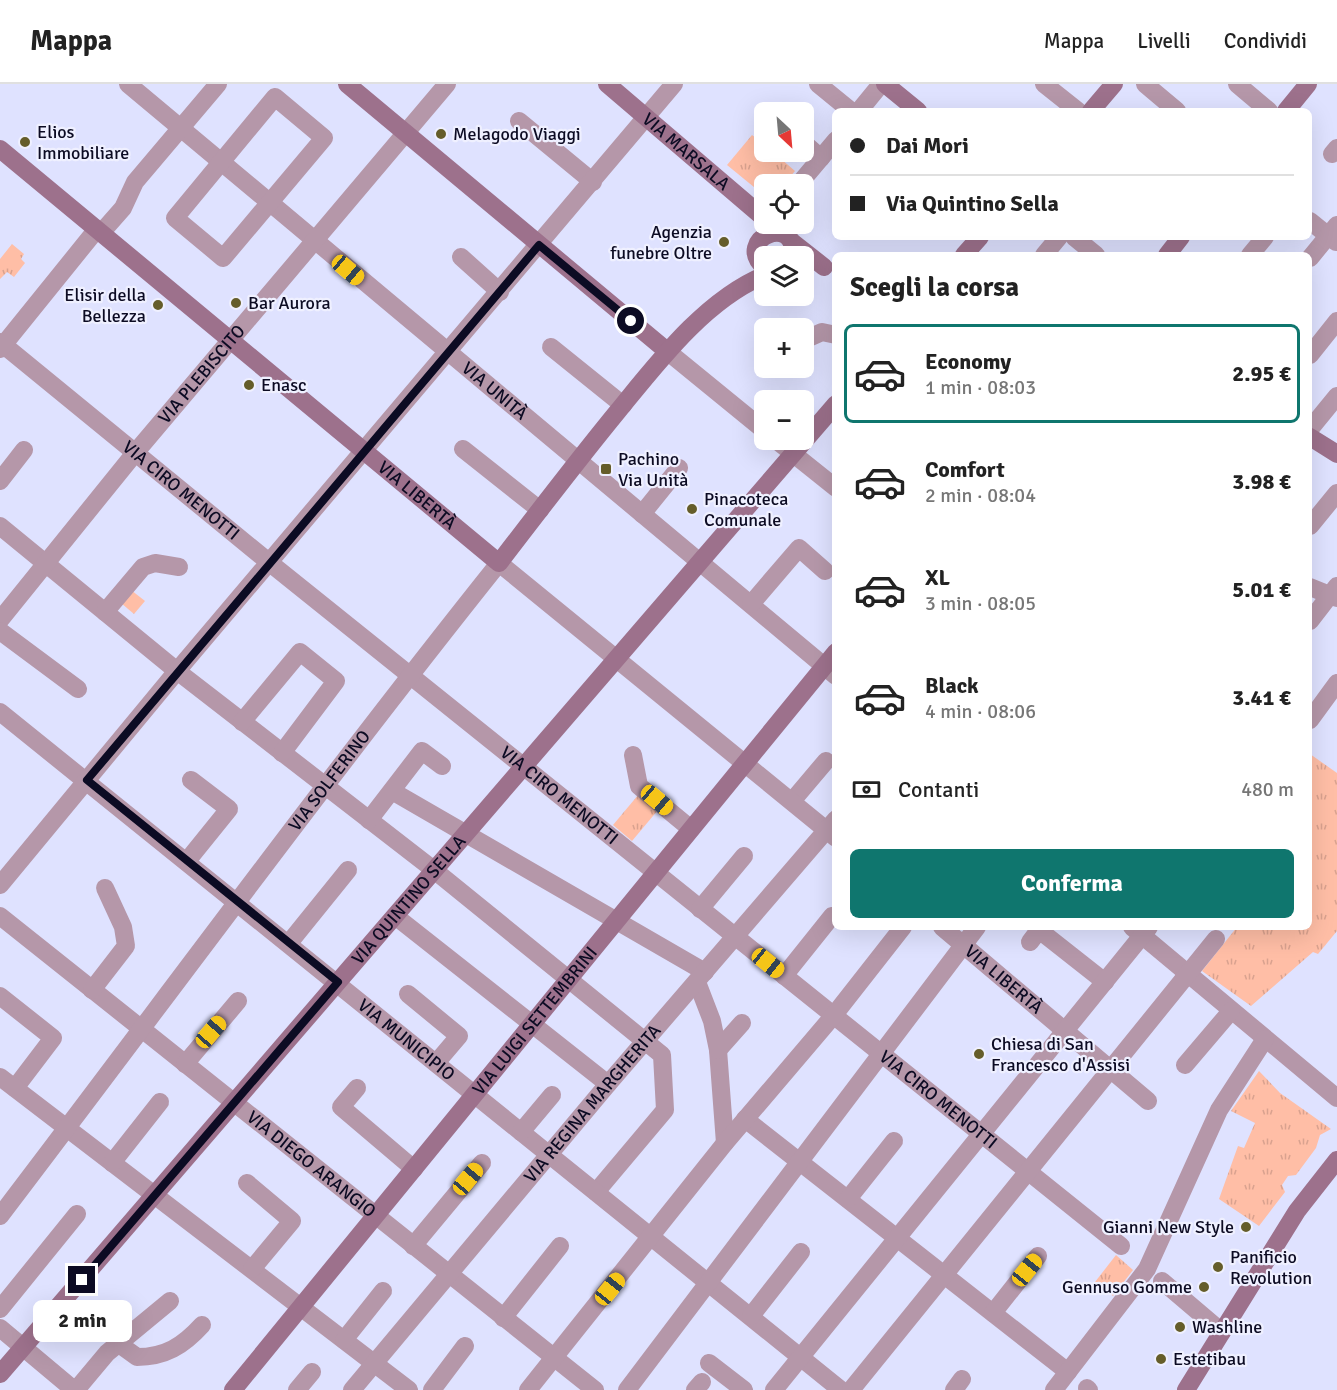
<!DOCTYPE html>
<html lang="it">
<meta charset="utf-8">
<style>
:root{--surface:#fff;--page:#f6f6f6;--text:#222;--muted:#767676;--line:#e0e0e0;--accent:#0f766e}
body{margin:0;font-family:Signika,sans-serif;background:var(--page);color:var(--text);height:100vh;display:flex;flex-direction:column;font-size:22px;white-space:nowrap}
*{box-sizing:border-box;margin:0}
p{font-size:20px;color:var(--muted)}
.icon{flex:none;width:33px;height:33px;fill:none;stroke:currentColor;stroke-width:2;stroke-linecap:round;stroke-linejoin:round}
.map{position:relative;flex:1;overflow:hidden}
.panel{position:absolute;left:832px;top:168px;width:480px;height:678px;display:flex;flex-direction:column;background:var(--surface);border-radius:9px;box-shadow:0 6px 24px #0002}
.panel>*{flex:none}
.hud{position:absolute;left:832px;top:24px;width:480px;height:132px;border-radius:9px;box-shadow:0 6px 24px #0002;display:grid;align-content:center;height:132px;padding:0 18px;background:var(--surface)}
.needle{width:39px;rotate:154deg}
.buttons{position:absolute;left:754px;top:18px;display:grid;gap:12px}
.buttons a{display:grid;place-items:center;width:60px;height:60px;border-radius:9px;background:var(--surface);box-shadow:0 6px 24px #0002;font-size:30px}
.end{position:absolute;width:27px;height:27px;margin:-14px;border:8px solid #0c0b23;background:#fff;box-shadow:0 0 0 3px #fff}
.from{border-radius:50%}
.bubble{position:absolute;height:42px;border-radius:9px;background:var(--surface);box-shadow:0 6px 24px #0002;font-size:20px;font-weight:700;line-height:42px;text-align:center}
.car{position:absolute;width:18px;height:36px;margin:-18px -9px;border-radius:8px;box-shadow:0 0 4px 2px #0007;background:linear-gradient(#f5c518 24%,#345 0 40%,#f5c518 0 76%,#345 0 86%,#f5c518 0)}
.hud b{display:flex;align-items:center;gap:21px;height:57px;font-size:22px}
.hud b+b{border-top:2px solid var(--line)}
.hud i{width:15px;height:15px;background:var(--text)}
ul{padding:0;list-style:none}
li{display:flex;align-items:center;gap:18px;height:99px;margin:0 12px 9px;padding:0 6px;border:3px solid transparent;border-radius:9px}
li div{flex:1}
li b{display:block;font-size:22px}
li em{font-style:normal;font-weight:700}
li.active{border-color:var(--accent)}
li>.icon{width:54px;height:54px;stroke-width:1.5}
h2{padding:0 18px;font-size:27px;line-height:72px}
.pay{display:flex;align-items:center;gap:15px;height:66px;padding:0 18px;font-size:22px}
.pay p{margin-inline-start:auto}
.action{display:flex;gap:12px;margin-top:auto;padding:12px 18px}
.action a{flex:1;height:69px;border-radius:9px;background:var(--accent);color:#fff;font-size:24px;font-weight:700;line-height:69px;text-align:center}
header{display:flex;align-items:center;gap:36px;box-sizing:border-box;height:84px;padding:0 30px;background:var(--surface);border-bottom:2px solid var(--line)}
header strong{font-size:28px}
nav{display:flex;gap:33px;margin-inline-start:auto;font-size:21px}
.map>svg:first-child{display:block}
</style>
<header>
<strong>Mappa</strong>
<nav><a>Mappa</a><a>Livelli</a><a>Condividi</a></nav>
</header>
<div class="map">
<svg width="1337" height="1306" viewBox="0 0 1337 1306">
<defs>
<pattern id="grass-tufts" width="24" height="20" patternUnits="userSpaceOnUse" patternTransform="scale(1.5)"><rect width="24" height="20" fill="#ffbea6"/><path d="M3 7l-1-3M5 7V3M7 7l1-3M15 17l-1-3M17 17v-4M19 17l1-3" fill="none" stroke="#d9a28f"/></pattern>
</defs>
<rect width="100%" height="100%" fill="#dfe2ff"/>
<!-- grass -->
<g fill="url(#grass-tufts)">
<path d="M752,51L765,61V68H773L795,87L784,100H765V112L727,81Z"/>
<path d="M12,160L24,170L21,175L25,179L14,193L7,188L0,195V175Z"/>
<path d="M131,506L145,517L134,530L121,519Z"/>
<path d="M1310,670L1337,689V847L1318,870L1313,868L1251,922L1202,887L1237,843H1310Z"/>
<path d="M639,710L658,726L632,757L613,741Z"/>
<path d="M1259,987L1280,1009L1331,1045L1320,1051L1316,1064L1296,1091L1288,1092L1282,1101L1285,1108L1259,1142L1219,1115L1238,1062L1244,1064L1255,1039L1231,1027Z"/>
<path d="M1116,1171L1133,1186L1113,1212L1095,1198Z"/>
</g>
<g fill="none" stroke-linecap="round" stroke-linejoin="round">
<!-- street -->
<g stroke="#b597a9" stroke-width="18">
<path id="s1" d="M128,0L836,592"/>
<path d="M818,0L851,27"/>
<path d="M1044,0L1078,27"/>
<path d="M1145,0L1177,27"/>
<path d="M1237,0L1269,27"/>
<path d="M275,13L324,54L223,174L175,134Z"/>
<path d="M859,27L881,0"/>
<path d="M766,28H767"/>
<path d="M519,37L593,98"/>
<path d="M804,59L821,74"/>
<path d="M1332,70L1337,64"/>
<path d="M799,100L836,56"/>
<path d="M1310,137L1336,158"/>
<path d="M101,149L123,124L135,98L218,0"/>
<path d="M1074,153L1096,171"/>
<path d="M1044,171L1059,153"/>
<path d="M1250,171L1265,153"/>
<path d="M461,173L500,208"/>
<path d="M1310,174L1337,141"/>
<path d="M804,256L822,248L836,251"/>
<path id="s2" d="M0,258L270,479L1121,1162"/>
<path d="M551,263L623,321"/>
<path d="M0,265L97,145"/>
<path d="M667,267L765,347"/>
<path d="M1310,271L1337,237"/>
<path d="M1310,345L1337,312"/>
<path d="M776,356L836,404"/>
<path d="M463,365L540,426"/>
<path d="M0,397L24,366"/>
<path d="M642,430L679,384"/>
<path d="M0,442L177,587L434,786L662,971L665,1026L596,1108"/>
<path d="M1310,442L1337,409"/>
<path d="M1310,503L1337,514"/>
<path d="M751,520L799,464L825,487"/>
<path d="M105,528L143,483L155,479L179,483"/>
<path id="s3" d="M0,536L135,369L447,0"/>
<path d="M1310,537L1337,502"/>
<path d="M0,547L78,605"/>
<path id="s4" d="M0,628L841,1306"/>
<path d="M1310,636L1337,599"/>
<path d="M242,638L300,568L336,597L282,669"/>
<path d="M633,671L639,702L691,745"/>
<path d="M392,707L705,888"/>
<path d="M793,716L826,677"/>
<path d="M369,736L422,667L442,682"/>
<path d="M187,777L229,725L191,696"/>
<path d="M0,801L177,587L674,0"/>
<path d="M700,825L744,772"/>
<path id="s5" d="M0,832L595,1306"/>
<path d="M395,832L608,1000"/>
<path id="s6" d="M942,843L1148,1017"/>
<path d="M1132,843L1337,1014"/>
<path d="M1030,858L1039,846L1105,898"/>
<path d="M289,859L348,786"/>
<path d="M784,892L832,832"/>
<path d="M697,898L712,937L718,966L725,1059"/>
<path d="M92,906L126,862L123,843L105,804"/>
<path d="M408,910L459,952L436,979"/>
<path d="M0,912L53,954L15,1004"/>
<path d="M718,966L742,939"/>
<path d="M185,980L238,917"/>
<path d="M1185,981L1231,927"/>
<path d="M0,993L409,1306"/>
<path d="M357,1004L341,1023L414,1085"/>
<path d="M745,1035L1068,1288"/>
<path d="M521,1048L552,1011"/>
<path d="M112,1079L160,1018"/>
<path d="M247,1099L292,1137L252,1185"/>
<path d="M848,1115L894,1057"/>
<path id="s7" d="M0,1132C166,914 328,693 499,479L836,754"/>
<path d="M413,1162L482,1079"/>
<path d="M1162,1197L1222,1248"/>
<path d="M0,1225L77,1130"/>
<path d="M993,1229L1038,1172"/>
<path d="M751,1232L801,1168"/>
<path d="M503,1234L560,1162"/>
<path d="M0,1244L74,1306"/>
<path d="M344,1256L383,1207"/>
<path d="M119,1260L137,1273C165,1273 183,1262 202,1241"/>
<path d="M709,1279L744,1306"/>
<path d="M1087,1304L1089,1306"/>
<path d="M76,1306L107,1269L170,1217"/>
<path d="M297,1306L312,1288"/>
<path id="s8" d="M352,1306L608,1000L836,735"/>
<path d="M432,1306L465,1262"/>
<path d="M528,1306L725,1059L834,931L903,843"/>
<path d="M627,1306L977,843"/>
<path d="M695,1306L702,1298"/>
<path d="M774,1306L1149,843"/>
<path d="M851,1306L1216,855"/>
<path d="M954,1306L962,1295"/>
<path d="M1054,1306L1147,1185L1219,1026L1265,955"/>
</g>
<!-- secondary -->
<g stroke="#9d718c" stroke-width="18">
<path d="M347,0L667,267"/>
<path id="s9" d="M607,0L765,135"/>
<path d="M885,0L918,27"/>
<path d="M1091,27L1114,0"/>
<path d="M1286,27L1308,0"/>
<path id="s10" d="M0,65L499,479C538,428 577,377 618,327C658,278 706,215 765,191"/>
<path d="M791,157L824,183"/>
<path d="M964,171L980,153"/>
<path d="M1167,171L1181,153"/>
<path d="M765,184C732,155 797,128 793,172"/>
<path d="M1310,353L1337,370"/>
<path id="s11" d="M0,1290L836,320"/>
<path id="s12" d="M233,1306L836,568"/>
<path d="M1186,1306L1297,1127L1337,1076"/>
</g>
</g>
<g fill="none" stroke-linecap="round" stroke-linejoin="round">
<!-- route -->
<path stroke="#0c0b23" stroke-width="8" d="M82,1196L338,898L87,696L539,161L631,237"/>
</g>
<!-- markers -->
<g fill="#655d2a" stroke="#eff0ff" stroke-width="2">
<circle cx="441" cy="50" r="6"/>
<circle cx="25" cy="58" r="6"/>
<circle cx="724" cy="158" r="6"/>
<circle cx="236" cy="219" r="6"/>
<circle cx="158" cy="221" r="6"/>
<circle cx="249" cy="301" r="6"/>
<rect x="600" y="379" width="12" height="12" rx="3"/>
<circle cx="692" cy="425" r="6"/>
<circle cx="979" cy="970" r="6"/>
<circle cx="1246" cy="1143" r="6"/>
<circle cx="1218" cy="1183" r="6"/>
<circle cx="1204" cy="1203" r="6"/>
<circle cx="1180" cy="1243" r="6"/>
<circle cx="1161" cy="1275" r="6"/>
</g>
<g text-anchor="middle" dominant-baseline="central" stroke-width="4.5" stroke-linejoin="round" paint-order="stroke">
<!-- poi labels -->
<g font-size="18" fill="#0c0b23" stroke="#eff0ff" text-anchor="start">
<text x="37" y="48">Elios<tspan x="37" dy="21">Immobiliare</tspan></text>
<text x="453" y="50">Melagodo Viaggi</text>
<text x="712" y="148" text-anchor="end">Agenzia<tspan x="712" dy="21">funebre Oltre</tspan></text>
<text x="146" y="211" text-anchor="end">Elisir della<tspan x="146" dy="21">Bellezza</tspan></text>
<text x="248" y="219">Bar Aurora</text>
<text x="261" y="301">Enasc</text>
<text x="618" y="375">Pachino<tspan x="618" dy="21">Via Unità</tspan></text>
<text x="704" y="415">Pinacoteca<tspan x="704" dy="21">Comunale</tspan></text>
<text x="991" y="960">Chiesa di San<tspan x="991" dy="21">Francesco d'Assisi</tspan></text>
<text x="1234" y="1143" text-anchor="end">Gianni New Style</text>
<text x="1230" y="1173">Panificio<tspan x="1230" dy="21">Revolution</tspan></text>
<text x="1192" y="1203" text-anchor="end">Gennuso Gomme</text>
<text x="1192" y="1243">Washline</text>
<text x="1173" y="1275">Estetibau</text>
</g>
<!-- street labels -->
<g font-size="18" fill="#0c0b23" stroke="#eff0ff">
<text stroke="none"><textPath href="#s9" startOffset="104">VIA MARSALA</textPath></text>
<text stroke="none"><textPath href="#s3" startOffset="318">VIA PLEBISCITO</textPath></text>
<text stroke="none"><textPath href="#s1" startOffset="478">VIA UNITÀ</textPath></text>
<text stroke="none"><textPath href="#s2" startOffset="234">VIA CIRO MENOTTI</textPath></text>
<text stroke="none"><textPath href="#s10" startOffset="542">VIA LIBERTÀ</textPath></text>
<text stroke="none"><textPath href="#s7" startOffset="546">VIA SOLFERINO</textPath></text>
<text stroke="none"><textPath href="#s2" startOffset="720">VIA CIRO MENOTTI</textPath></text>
<text stroke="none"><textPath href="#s11" startOffset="626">VIA QUINTINO SELLA</textPath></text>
<text stroke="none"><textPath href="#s6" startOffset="81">VIA LIBERTÀ</textPath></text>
<text stroke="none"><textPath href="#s12" startOffset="477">VIA LUIGI SETTEMBRINI</textPath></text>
<text stroke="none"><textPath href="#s4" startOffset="522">VIA MUNICIPIO</textPath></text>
<text stroke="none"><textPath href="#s2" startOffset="1206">VIA CIRO MENOTTI</textPath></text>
<text stroke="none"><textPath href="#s8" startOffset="374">VIA REGINA MARGHERITA</textPath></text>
<text stroke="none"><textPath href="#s5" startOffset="398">VIA DIEGO ARANGIO</textPath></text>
</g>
</g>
</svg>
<div class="buttons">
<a><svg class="needle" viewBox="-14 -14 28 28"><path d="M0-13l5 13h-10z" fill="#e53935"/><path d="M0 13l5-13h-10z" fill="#767676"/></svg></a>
<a><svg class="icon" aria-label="locate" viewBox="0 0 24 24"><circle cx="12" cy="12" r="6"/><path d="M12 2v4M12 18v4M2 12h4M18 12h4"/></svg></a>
<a><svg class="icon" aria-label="layers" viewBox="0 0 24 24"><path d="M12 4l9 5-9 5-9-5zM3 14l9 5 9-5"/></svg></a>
<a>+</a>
<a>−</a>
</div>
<i class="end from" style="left:631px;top:237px"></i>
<i class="end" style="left:82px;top:1196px"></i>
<div class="bubble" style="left:33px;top:1216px;width:99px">2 min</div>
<i class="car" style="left:348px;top:186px;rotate:130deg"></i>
<i class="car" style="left:657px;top:716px;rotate:130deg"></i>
<i class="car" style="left:768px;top:879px;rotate:129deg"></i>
<i class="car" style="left:211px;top:948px;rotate:41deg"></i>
<i class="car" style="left:468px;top:1095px;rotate:40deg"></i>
<i class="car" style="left:1027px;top:1186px;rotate:39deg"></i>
<i class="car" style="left:610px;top:1205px;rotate:39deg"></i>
<div class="hud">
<b><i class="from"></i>Dai Mori</b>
<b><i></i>Via Quintino Sella</b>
</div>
<section class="panel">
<h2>Scegli la corsa</h2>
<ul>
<li class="active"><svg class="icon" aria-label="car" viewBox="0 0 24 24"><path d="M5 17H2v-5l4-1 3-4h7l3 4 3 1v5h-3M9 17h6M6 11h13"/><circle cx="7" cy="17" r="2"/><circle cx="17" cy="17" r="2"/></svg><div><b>Economy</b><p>1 min · 08:03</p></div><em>2.95 €</em></li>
<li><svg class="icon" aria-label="car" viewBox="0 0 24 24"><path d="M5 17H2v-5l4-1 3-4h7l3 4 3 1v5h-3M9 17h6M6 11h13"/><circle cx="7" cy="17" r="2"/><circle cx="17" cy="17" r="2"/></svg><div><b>Comfort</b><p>2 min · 08:04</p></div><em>3.98 €</em></li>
<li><svg class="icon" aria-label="car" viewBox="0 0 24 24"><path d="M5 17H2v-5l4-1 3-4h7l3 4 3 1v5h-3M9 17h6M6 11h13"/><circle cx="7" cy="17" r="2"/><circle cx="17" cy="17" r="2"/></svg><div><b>XL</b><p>3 min · 08:05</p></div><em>5.01 €</em></li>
<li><svg class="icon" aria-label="car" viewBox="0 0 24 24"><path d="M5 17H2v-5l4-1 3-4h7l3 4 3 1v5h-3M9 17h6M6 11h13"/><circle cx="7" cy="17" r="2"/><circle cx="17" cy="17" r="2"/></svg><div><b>Black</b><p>4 min · 08:06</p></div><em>3.41 €</em></li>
</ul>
<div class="pay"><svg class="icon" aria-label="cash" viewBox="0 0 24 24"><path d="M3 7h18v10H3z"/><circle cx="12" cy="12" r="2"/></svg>Contanti<p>480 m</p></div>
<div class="action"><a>Conferma</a></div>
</section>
</div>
